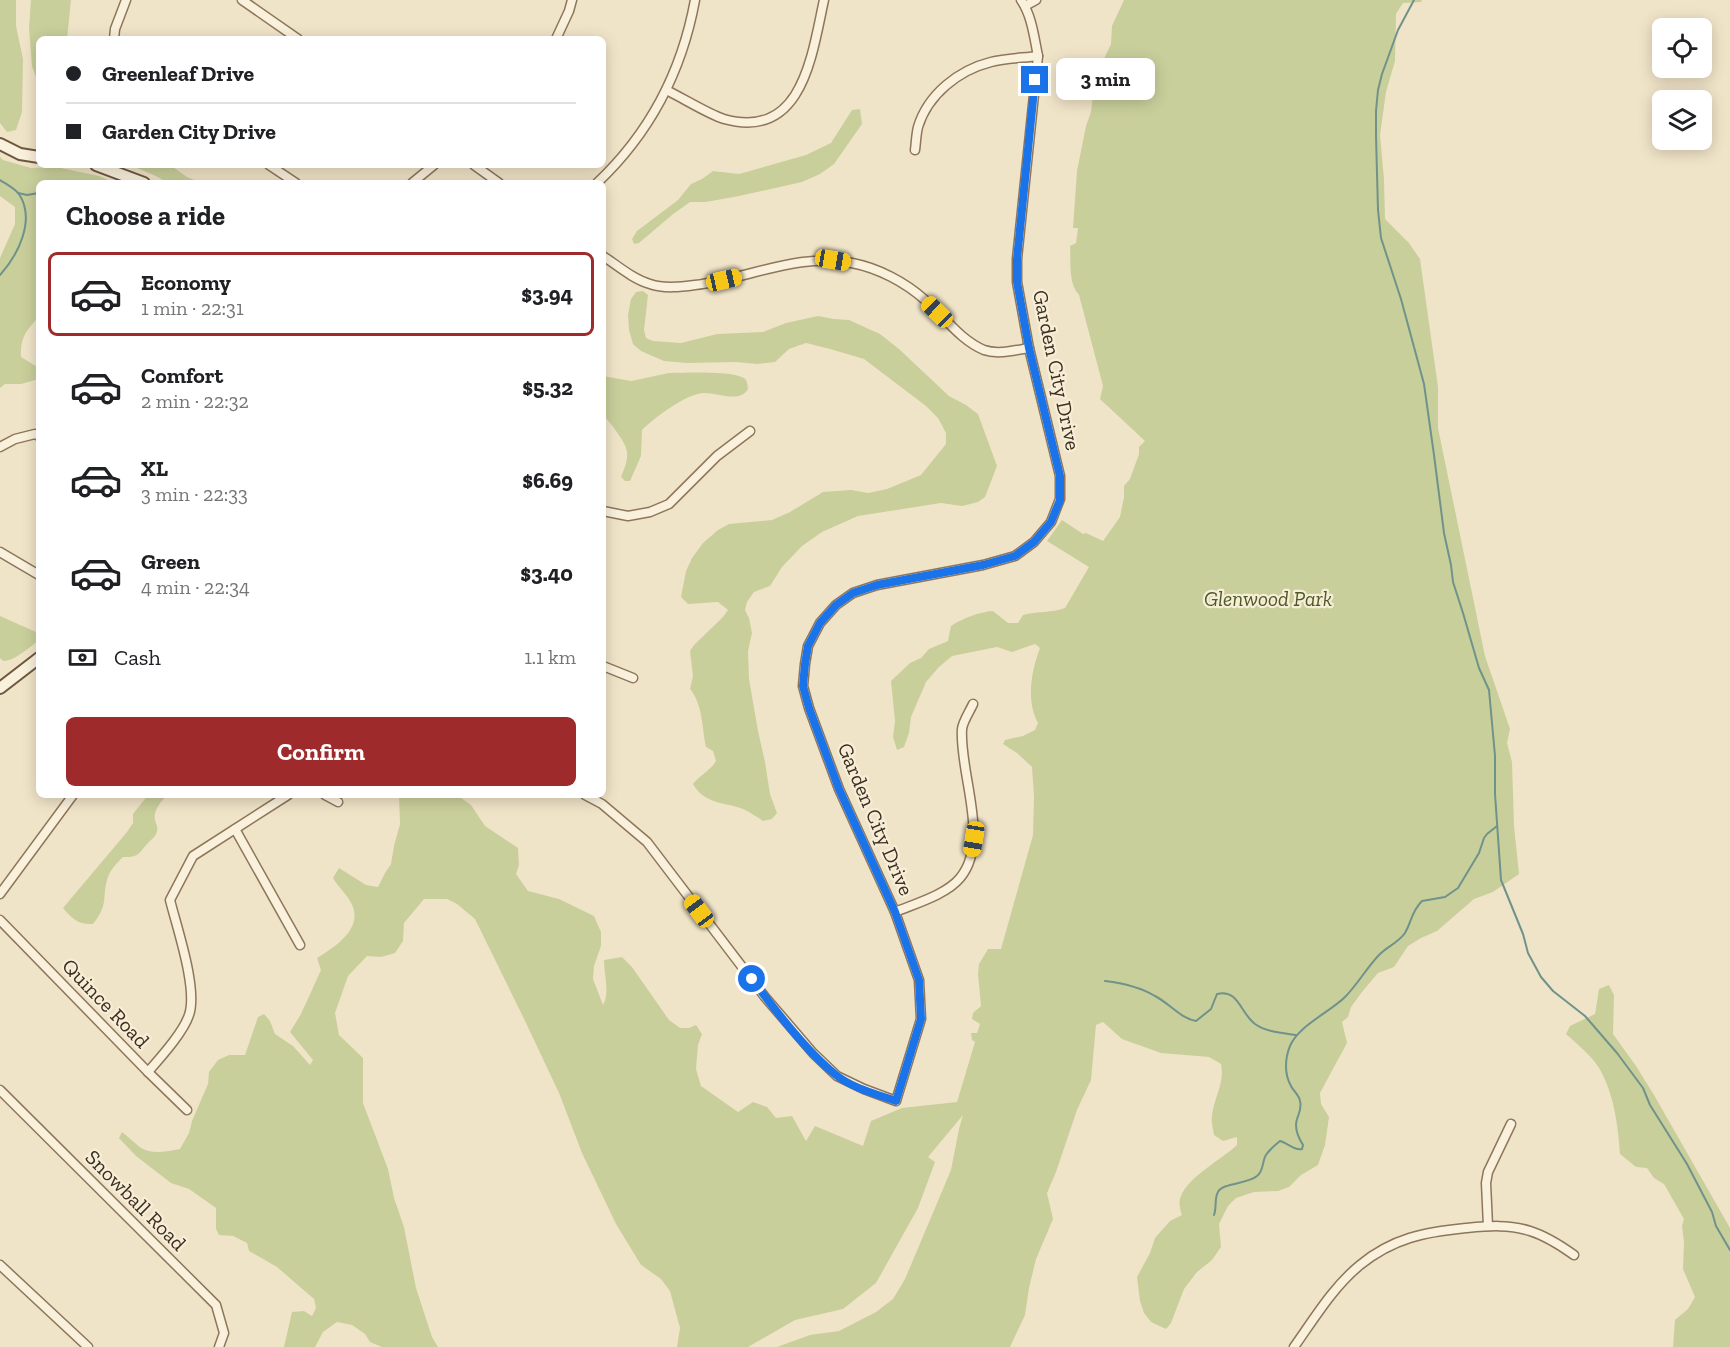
<!DOCTYPE html>
<meta charset="utf-8">
<style>
:root{--surface:#fff;--page:#f6f6f6;--text:#202124;--muted:#757577;--line:#e0e0e0;--accent:#9e2a2b}
body{margin:0;font-family:"Zilla Slab",serif;background:var(--page);color:var(--text);height:100vh;display:flex;flex-direction:column;font-size:22px;white-space:nowrap}
*{box-sizing:border-box;margin:0}
p{font-size:20px;color:var(--muted)}
.icon{flex:none;width:33px;height:33px;fill:none;stroke:currentColor;stroke-width:2;stroke-linecap:round;stroke-linejoin:round}
.map{position:relative;flex:1;overflow:hidden}
.drawer{position:absolute;left:36px;top:180px;width:570px;height:618px;display:flex;flex-direction:column;background:var(--surface);border-radius:9px;box-shadow:0 3px 15px #0003}
.drawer>*{flex:none}
.top-card{position:absolute;left:36px;top:36px;width:570px;height:132px;border-radius:9px;box-shadow:0 3px 15px #0003;display:grid;align-content:center;height:132px;padding:0 30px;background:var(--surface)}
.controls{position:absolute;left:1652px;top:18px;display:grid;gap:12px}
.controls a{display:grid;place-items:center;width:60px;height:60px;border-radius:9px;background:var(--surface);box-shadow:0 3px 15px #0003;font-size:30px}
.end{position:absolute;width:27px;height:27px;margin:-14px;border:8px solid #1a73e8;background:#fff;box-shadow:0 0 0 3px #fff}
.from{border-radius:50%}
.bubble{position:absolute;height:42px;border-radius:9px;background:var(--surface);box-shadow:0 3px 15px #0003;font-size:20px;font-weight:700;line-height:42px;text-align:center}
.car{position:absolute;width:18px;height:36px;margin:-18px -9px;border-radius:8px;box-shadow:0 0 4px 2px #0007;background:linear-gradient(#f5c518 24%,#345 0 40%,#f5c518 0 76%,#345 0 86%,#f5c518 0)}
.top-card b{display:flex;align-items:center;gap:21px;height:57px;font-size:22px}
.top-card b+b{border-top:2px solid var(--line)}
.top-card i{width:15px;height:15px;background:var(--text)}
ul{padding:0;list-style:none}
li{display:flex;align-items:center;gap:18px;height:84px;margin:0 12px 9px;padding:0 18px;border:3px solid transparent;border-radius:9px}
li div{flex:1}
li b{display:block;font-size:22px}
li em{font-style:normal;font-weight:700}
li.current{border-color:var(--accent)}
li>.icon{width:54px;height:54px;stroke-width:1.5}
h2{padding:0 30px;font-size:27px;line-height:72px}
.pay{display:flex;align-items:center;gap:15px;height:66px;padding:0 30px;font-size:22px}
.pay p{margin-inline-start:auto}
.cta{display:flex;gap:12px;margin-top:auto;padding:12px 30px}
.cta a{flex:1;height:69px;border-radius:9px;background:var(--accent);color:#fff;font-size:24px;font-weight:700;line-height:69px;text-align:center}
.map>svg:first-child{display:block}
</style>
<div class="map">
<svg width="1730" height="1347" viewBox="0 0 1730 1347">
<rect width="100%" height="100%" fill="#f0e4c8"/>
<!-- green -->
<g fill="#c9cf9b">
<path d="M0,0H16V26L23,59L22,112L16,130L7,132L0,123Z"/>
<path d="M31,0H71L67,39H39V86L32,66L29,28Z"/>
<path d="M1124,0H1422L1421,2L1403,3L1396,14L1395,61L1386,92L1380,135L1384,179L1385,219L1409,243L1420,259L1438,387V428L1485,656L1510,729L1507,743L1512,762L1514,826L1519,874L1493,892L1474,899L1437,931L1421,938L1408,946L1394,967L1378,973L1362,992L1351,1007L1348,1017L1342,1022L1347,1043L1320,1093L1321,1104L1329,1117L1325,1145L1318,1165L1301,1175L1289,1187L1278,1191L1254,1192L1236,1198L1228,1206L1219,1224L1221,1247L1212,1260L1197,1272L1184,1289L1171,1323L1166,1329L1151,1322L1144,1313L1140,1301L1137,1277L1150,1253L1155,1238L1170,1221L1182,1215C1180,1209 1178,1202 1181,1196C1188,1177 1222,1159 1237,1145V1137L1223,1141L1214,1135C1213,1129 1211,1122 1212,1116C1214,1097 1225,1083 1221,1064L1209,1057L1161,1053L1122,1039L1103,1022L1096,1025L1091,1080L1077,1110L1056,1172L1047,1193L1053,1219L1036,1259L1029,1288L1025,1315L1010,1347H777L810,1335L839,1331L876,1312L893,1299L905,1279L951,1170L959,1129L963,1115L928,1157L935,1162L918,1208L876,1283L843,1309L795,1320L748,1347H677L680,1328L670,1291L661,1279L641,1265L616,1224L582,1153L559,1093L526,1023L475,919L457,904L447,899H424L404,923L403,941L395,953L381,957L367,956L348,976L335,1013L339,1035L363,1058V1103L388,1169L394,1198L404,1227L416,1288L432,1337L438,1347H382L370,1342L365,1334L352,1325L337,1322L323,1332L315,1347H284L292,1312L304,1311L312,1316L316,1308L314,1299L277,1267L249,1251L247,1243L233,1236L219,1235L216,1229V1208L189,1189L171,1183L136,1156L119,1138L122,1132C129,1137 134,1143 141,1148C153,1155 167,1151 180,1149L189,1133L192,1121L208,1084L209,1072L218,1060L229,1055H245L258,1017L264,1014L270,1021L275,1034L293,1046L310,1065L313,1060L290,1032L301,1014L321,970L317,958C336,946 366,927 350,901C345,892 338,887 333,878L339,868L366,885L378,887L385,873L391,864L394,846L400,824L399,795H457L471,805L485,826L518,848L519,865L516,874L528,891L559,899L594,916L601,932V946L594,966L593,979L603,1005C610,993 604,975 604,960L622,957L632,967L669,1020L680,1028H689L696,1025L702,1034L698,1045L696,1069L701,1086L738,1112L753,1102L767,1107L776,1118L792,1116L806,1141L815,1126L863,1146L871,1121L902,1108L957,1102L975,1042L972,1040L971,1033H977L980,1024L972,1019L973,1013L981,1006L978,974L979,964L988,949H1001L1033,835L1034,797L1032,767L1017,753L1003,744L1005,740L1023,736L1035,730L1038,723C1026,702 1031,671 1040,648L1035,644L1012,652L997,647L952,656L939,667L926,682L911,717L909,733L904,747L897,750L893,737L895,721L891,681L910,663L921,658L929,649L948,641L951,626C963,618 979,612 993,611L1008,623H1018L1023,615C1037,611 1052,613 1065,608L1089,567L1047,541L1062,520L1083,534L1086,533L1103,541L1120,517L1124,497V486L1130,479L1139,454V447L1145,441L1100,399L1103,386L1079,295C1068,283 1071,262 1070,246L1076,243L1078,228H1073L1077,171L1086,126L1091,112L1095,78L1111,44L1112,26Z"/>
<path d="M860,109L862,124L834,164L820,174L802,182L739,196L706,202H690L672,215L639,243L634,244L632,239L637,231L678,200L691,184L702,179L713,171L739,174L806,155L831,143L852,110Z"/>
<path d="M0,157L3,160L31,168L56,167L99,176L115,183H39V317C26,330 20,338 21,357L39,368V379L21,384H5L0,388V258L15,224V207L0,196Z"/>
<path d="M130,165H170L187,177L202,183H168L156,176Z"/>
<path d="M643,291L648,295L644,330L646,338L653,341L681,343L717,334L763,332L786,323L818,316L834,319L849,320L880,334L899,349L949,396L966,405L978,414L997,466L985,497L978,502L962,506L941,503L858,516L822,532L802,546L782,567L770,586L754,592L747,602L745,610L749,618L752,633L748,651L749,679L758,731L765,762L770,794L777,813L772,819L763,821C757,817 750,812 743,809C724,802 704,804 693,784C700,775 711,770 716,761L713,751L706,747C702,728 703,705 690,689L693,676L690,651L694,645L723,617L728,610L718,602L688,604L681,597L686,571L692,558L703,543L718,530L729,524L772,520L790,512L823,492L851,490L868,493L887,489L921,475L946,444V433L938,418L926,406L864,359L830,349L806,343L789,349L775,362L757,364L736,362L687,363L664,361L641,351L633,344L629,330L628,315L631,299L636,292Z"/>
<path d="M669,373C683,373 739,370 746,380C747,381 748,388 748,389C739,404 717,392 703,393C686,394 654,418 642,430L641,456L630,481H625L621,477C630,456 630,450 616,431C612,425 609,421 603,416V376L631,381Z"/>
<path d="M0,616L36,632L38,640C34,645 12,662 4,661C3,661 1,659 0,658Z"/>
<path d="M148,795H167C161,802 153,810 155,820C156,825 159,828 156,834C155,837 153,838 150,841C139,851 141,858 123,857C117,863 111,869 108,877C101,897 110,903 93,924C79,925 72,919 63,908L127,832L133,823V814Z"/>
<path d="M1609,985L1614,995L1613,1034L1636,1066L1654,1095L1730,1228V1347H1673L1675,1320L1688,1309L1695,1297L1683,1269L1684,1242L1682,1226L1684,1219L1664,1184L1654,1178L1647,1168L1636,1167L1620,1154C1618,1126 1614,1093 1599,1068C1591,1055 1577,1044 1566,1034L1570,1026L1595,1014L1599,989Z"/>
</g>
<g fill="none" stroke-linecap="round" stroke-linejoin="round">
<!-- stream -->
<g stroke="#6f938a" stroke-width="2">
<path d="M1414,0L1398,30L1382,74L1378,90L1376,111V136L1378,210L1381,238L1401,299L1424,384L1434,455L1444,533L1451,565L1453,582L1463,613L1479,668L1489,690L1495,756V794L1501,880L1523,934L1528,953L1541,977L1553,991L1585,1016L1617,1053L1643,1088L1650,1105L1687,1164L1712,1212L1716,1226L1730,1250"/>
<path d="M0,180C6,184 14,188 19,194C36,220 18,255 0,275"/>
<path d="M18,193L27,195L39,193"/>
<path d="M1105,981C1122,983 1140,987 1155,996C1169,1003 1180,1018 1196,1021L1211,1009L1217,994C1238,988 1241,1014 1255,1024C1266,1032 1282,1033 1296,1035"/>
<path d="M1214,1215C1217,1207 1214,1199 1218,1192C1222,1183 1248,1184 1257,1176C1264,1171 1262,1161 1266,1155C1270,1149 1275,1145 1280,1141C1288,1143 1294,1151 1302,1149L1303,1145C1298,1137 1294,1128 1297,1119C1299,1113 1302,1108 1300,1101C1299,1095 1294,1092 1291,1086C1284,1074 1285,1058 1290,1046C1298,1026 1330,1012 1345,997C1358,984 1367,967 1380,954C1387,947 1399,942 1405,933C1412,921 1411,912 1422,901L1445,897L1458,888L1479,853L1484,838L1487,834L1497,826"/>
</g>
<defs>
<g id="street">
<path d="M242,0L298,39"/>
<path d="M1025,6L1036,0"/>
<path d="M114,39L115,29L126,0"/>
<path d="M556,39L569,11L572,0"/>
<path d="M666,90C683,98 708,114 724,119C803,141 812,54 824,0"/>
<path d="M915,150C916,143 916,135 918,127C928,94 959,70 991,62C1006,58 1023,58 1038,56"/>
<path d="M269,165L296,183"/>
<path d="M474,165L499,183"/>
<path d="M412,183L434,165"/>
<path d="M597,183C650,133 682,71 695,0"/>
<path d="M603,256C618,266 633,279 650,284C664,289 681,287 695,285C747,279 799,252 852,263C878,268 905,282 925,300C944,316 960,340 984,350C998,355 1016,350 1029,348"/>
<path d="M0,447L15,439L35,434L39,436"/>
<path d="M603,511L628,516L650,512L669,504L717,456L750,431"/>
<path d="M0,552L39,575"/>
<path d="M603,666L633,678"/>
<path d="M325,795L338,802"/>
<path d="M585,795L602,804L647,842L765,997L813,1053L837,1076L864,1089L896,1101L921,1019L919,980L895,912L839,789L809,708L803,686L805,664L808,646L820,623L836,605L853,593L877,585L983,565L1015,556L1034,542L1051,522L1060,499V476L1029,348L1017,282V259L1038,56C1034,37 1032,16 1021,0"/>
<path d="M235,829L300,945"/>
<path d="M0,894L73,795"/>
<path d="M895,912C914,904 946,895 960,878C991,841 959,773 962,729C963,721 970,711 973,704"/>
<path d="M0,920L148,1072L187,1110"/>
<path d="M148,1072C160,1058 183,1033 189,1015C198,989 177,928 170,900L193,856L288,795"/>
<path d="M0,1090L216,1305L224,1333L219,1347"/>
<path d="M1488,1226L1486,1183L1488,1172L1511,1124"/>
<path d="M0,1265L88,1347"/>
<path d="M1294,1347C1314,1319 1333,1287 1360,1265C1393,1238 1425,1232 1466,1228C1488,1226 1509,1224 1530,1231C1546,1236 1560,1245 1574,1255"/>
</g>
<g id="secondary">
<path d="M0,144L20,154L39,157"/>
<path d="M96,165L144,183"/>
<path d="M0,688L39,658"/>
</g>
</defs>
<!-- street casing -->
<use href="#street" stroke="#8d765c" stroke-width="11"/>
<!-- secondary casing -->
<use href="#secondary" stroke="#6f573f" stroke-width="14"/>
<!-- street -->
<use href="#street" stroke="#faf1dc" stroke-width="8"/>
<!-- secondary -->
<use href="#secondary" stroke="#faf1dc" stroke-width="10"/>
</g>
<g fill="none" stroke-linecap="round" stroke-linejoin="round">
<!-- route -->
<path stroke="#1a73e8" stroke-width="8" d="M752,979C775,1010 806,1051 836,1075C852,1088 876,1094 896,1101L921,1019L919,980L895,912L839,789L809,708L803,686L805,664L808,646L820,623L836,605L853,593L877,585L983,565L1015,556L1034,542L1051,522L1060,500V476L1029,348L1017,282V259L1035,80"/>
</g>
<g text-anchor="middle" dominant-baseline="central" stroke-width="4.5" stroke-linejoin="round" paint-order="stroke">
<!-- street labels -->
<g font-size="21" fill="#3d2e20" stroke="#f7eed8">
<text transform="translate(1057 370) rotate(78)">Garden City Drive</text>
<text transform="translate(876 819) rotate(67)">Garden City Drive</text>
<text transform="translate(106 1003) rotate(46)">Quince Road</text>
<text transform="translate(136 1200) rotate(45)">Snowball Road</text>
</g>
<!-- park labels -->
<g font-size="21" font-style="italic" fill="#4d5a26" stroke="#f7eed8">
<text x="1268" y="598">Glenwood Park</text>
</g>
</g>
</svg>
<div class="controls">
<a><svg class="icon" aria-label="locate" viewBox="0 0 24 24"><circle cx="12" cy="12" r="6"/><path d="M12 2v4M12 18v4M2 12h4M18 12h4"/></svg></a>
<a><svg class="icon" aria-label="layers" viewBox="0 0 24 24"><path d="M12 4l9 5-9 5-9-5zM3 14l9 5 9-5"/></svg></a>
</div>
<i class="end from" style="left:752px;top:979px"></i>
<i class="end" style="left:1035px;top:80px"></i>
<div class="bubble" style="left:1056px;top:58px;width:99px">3 min</div>
<i class="car" style="left:833px;top:260px;rotate:100deg"></i>
<i class="car" style="left:724px;top:280px;rotate:77deg"></i>
<i class="car" style="left:937px;top:312px;rotate:314deg"></i>
<i class="car" style="left:974px;top:839px;rotate:189deg"></i>
<i class="car" style="left:699px;top:911px;rotate:323deg"></i>
<div class="top-card">
<b><i class="from"></i>Greenleaf Drive</b>
<b><i></i>Garden City Drive</b>
</div>
<section class="drawer">
<h2>Choose a ride</h2>
<ul>
<li class="current"><svg class="icon" aria-label="car" viewBox="0 0 24 24"><path d="M5 17H2v-5l4-1 3-4h7l3 4 3 1v5h-3M9 17h6M6 11h13"/><circle cx="7" cy="17" r="2"/><circle cx="17" cy="17" r="2"/></svg><div><b>Economy</b><p>1 min · 22:31</p></div><em>$3.94</em></li>
<li><svg class="icon" aria-label="car" viewBox="0 0 24 24"><path d="M5 17H2v-5l4-1 3-4h7l3 4 3 1v5h-3M9 17h6M6 11h13"/><circle cx="7" cy="17" r="2"/><circle cx="17" cy="17" r="2"/></svg><div><b>Comfort</b><p>2 min · 22:32</p></div><em>$5.32</em></li>
<li><svg class="icon" aria-label="car" viewBox="0 0 24 24"><path d="M5 17H2v-5l4-1 3-4h7l3 4 3 1v5h-3M9 17h6M6 11h13"/><circle cx="7" cy="17" r="2"/><circle cx="17" cy="17" r="2"/></svg><div><b>XL</b><p>3 min · 22:33</p></div><em>$6.69</em></li>
<li><svg class="icon" aria-label="car" viewBox="0 0 24 24"><path d="M5 17H2v-5l4-1 3-4h7l3 4 3 1v5h-3M9 17h6M6 11h13"/><circle cx="7" cy="17" r="2"/><circle cx="17" cy="17" r="2"/></svg><div><b>Green</b><p>4 min · 22:34</p></div><em>$3.40</em></li>
</ul>
<div class="pay"><svg class="icon" aria-label="cash" viewBox="0 0 24 24"><path d="M3 7h18v10H3z"/><circle cx="12" cy="12" r="2"/></svg>Cash<p>1.1 km</p></div>
<div class="cta"><a>Confirm</a></div>
</section>
</div>
